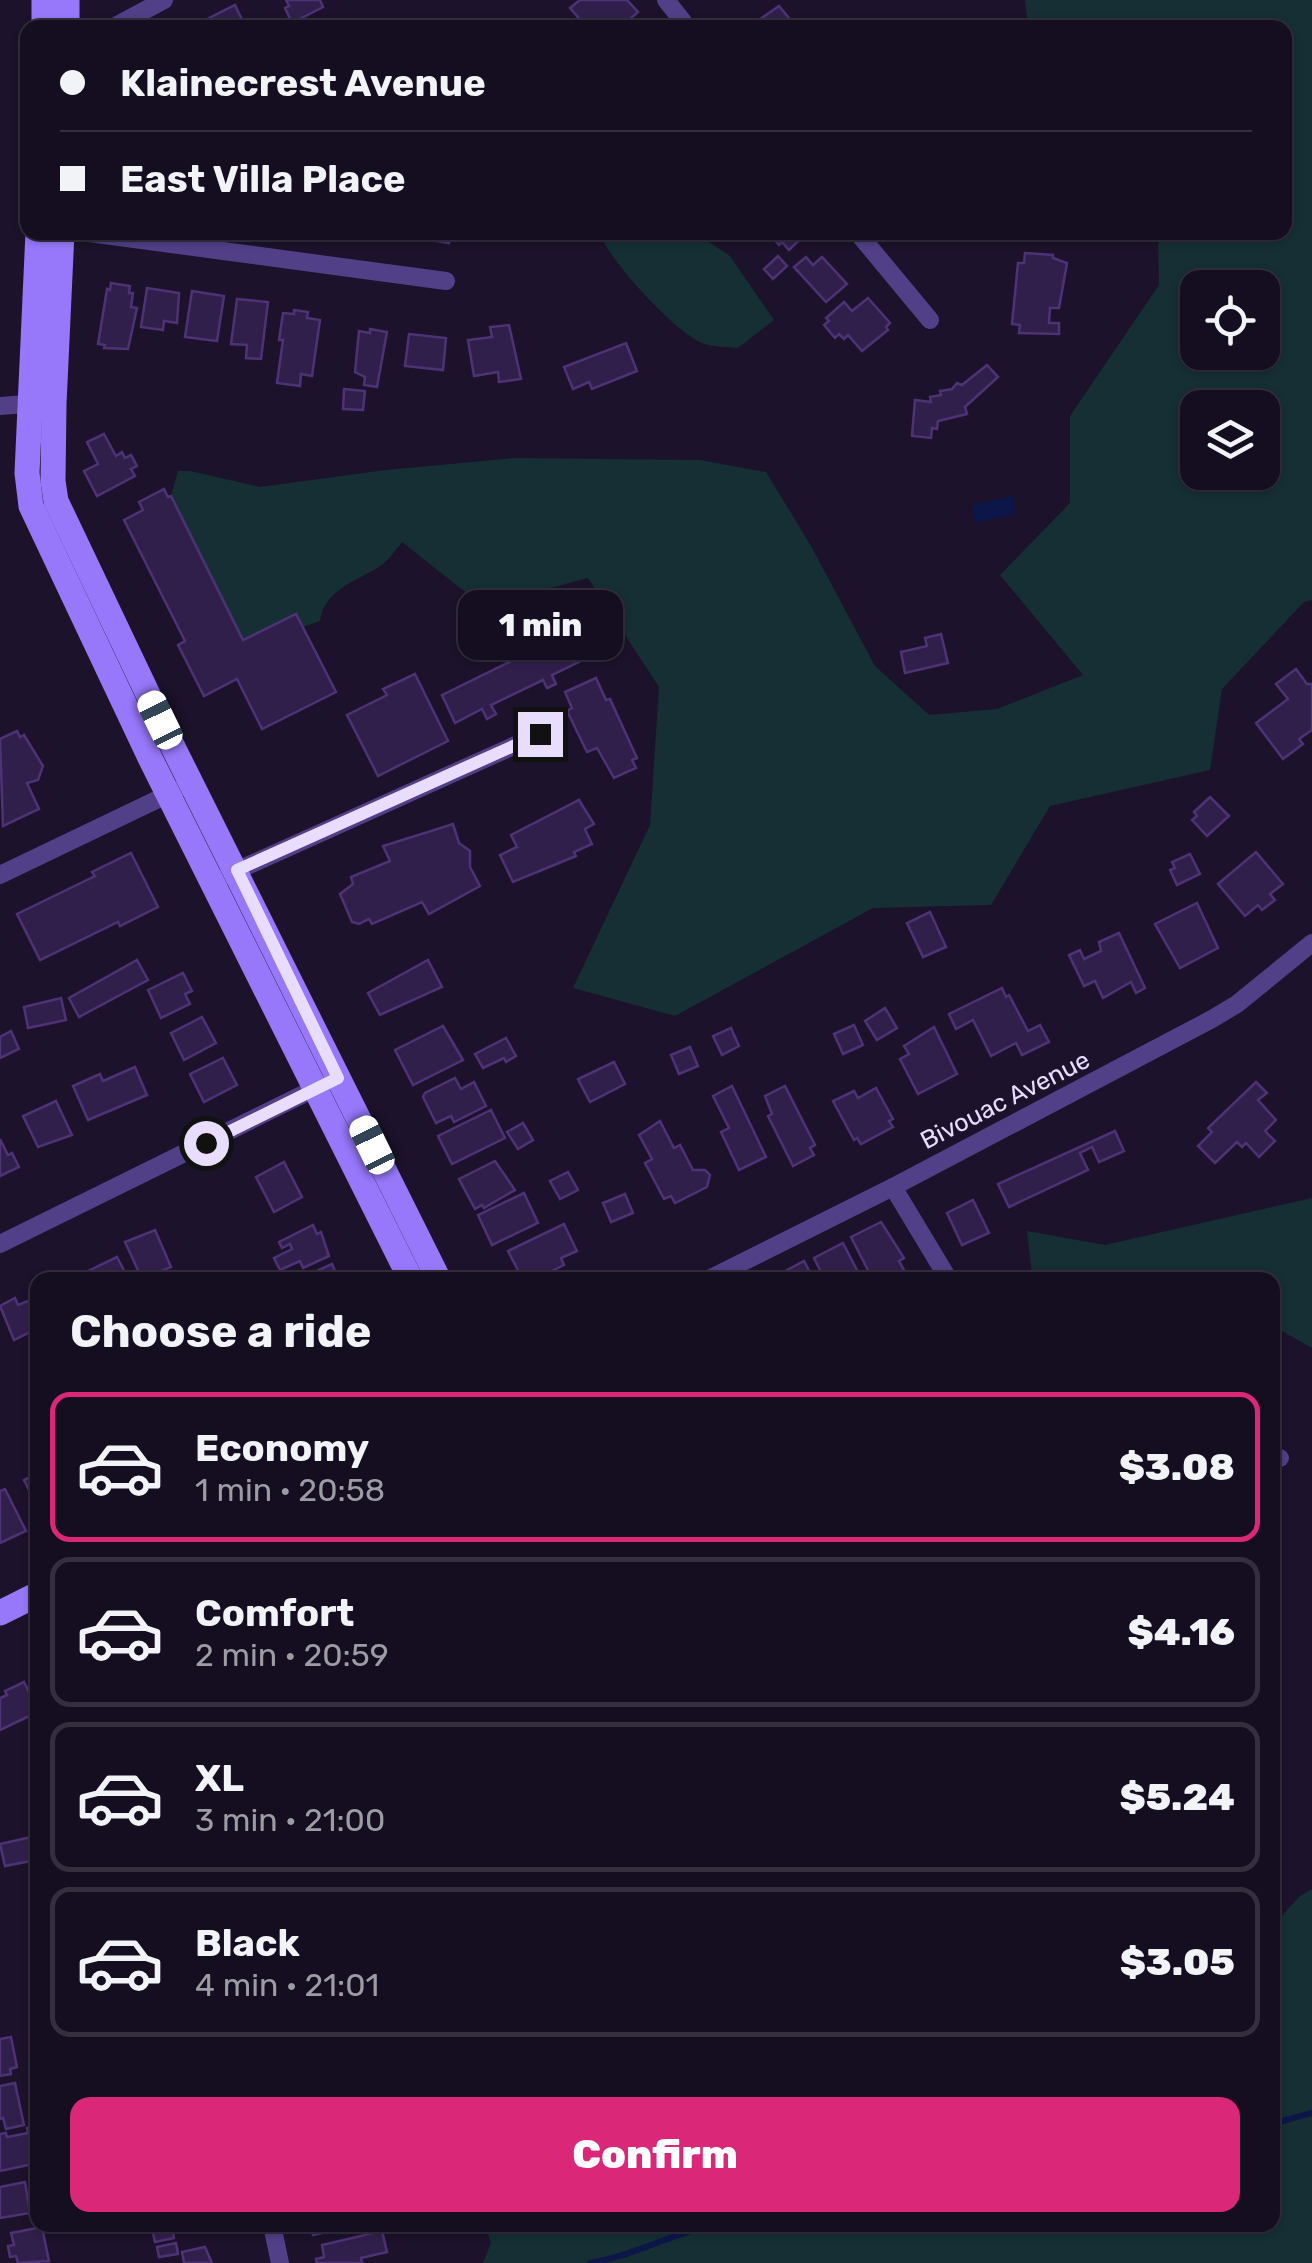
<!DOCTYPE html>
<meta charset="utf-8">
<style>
:root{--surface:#150e20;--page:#1e1729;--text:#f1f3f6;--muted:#9d9ca5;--line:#342e3e;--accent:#db2777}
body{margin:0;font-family:Rubik,sans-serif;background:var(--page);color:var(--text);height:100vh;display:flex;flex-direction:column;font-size:38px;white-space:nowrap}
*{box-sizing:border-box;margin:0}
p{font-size:32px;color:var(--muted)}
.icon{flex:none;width:55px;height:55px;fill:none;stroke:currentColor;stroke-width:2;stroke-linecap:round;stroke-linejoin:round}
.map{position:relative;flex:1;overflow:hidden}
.drawer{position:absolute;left:30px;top:1272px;width:1250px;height:960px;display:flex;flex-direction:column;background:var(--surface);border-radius:20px;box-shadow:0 2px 8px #0004,0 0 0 2px var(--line)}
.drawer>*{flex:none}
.hud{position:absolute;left:20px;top:20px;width:1272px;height:220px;border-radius:20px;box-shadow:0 2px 8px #0004,0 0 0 2px var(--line);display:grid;align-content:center;height:220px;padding:0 40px;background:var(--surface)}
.controls{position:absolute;left:1180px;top:270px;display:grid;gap:20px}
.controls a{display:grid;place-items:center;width:100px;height:100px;border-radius:20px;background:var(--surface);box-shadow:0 2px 8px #0004,0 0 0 2px var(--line);font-size:50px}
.end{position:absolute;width:45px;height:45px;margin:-22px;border:12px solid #e8ddfe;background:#111;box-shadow:0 0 0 5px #111}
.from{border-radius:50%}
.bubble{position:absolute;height:70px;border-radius:20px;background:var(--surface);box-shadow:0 2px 8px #0004,0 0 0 2px var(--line);font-size:32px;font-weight:800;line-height:70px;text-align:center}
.car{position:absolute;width:30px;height:60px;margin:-30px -15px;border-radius:12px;box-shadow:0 0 8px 2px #0007;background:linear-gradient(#fff 24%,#345 0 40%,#fff 0 76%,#345 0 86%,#fff 0)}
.hud b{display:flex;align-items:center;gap:35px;height:95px;font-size:38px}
.hud b+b{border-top:2px solid var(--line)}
.hud i{width:25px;height:25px;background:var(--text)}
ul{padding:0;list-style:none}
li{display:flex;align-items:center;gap:30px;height:150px;margin:0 20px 15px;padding:0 20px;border:5px solid var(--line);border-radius:20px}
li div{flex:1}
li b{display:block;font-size:38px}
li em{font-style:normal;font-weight:800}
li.selected{border-color:var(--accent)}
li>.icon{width:90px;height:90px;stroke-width:1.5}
h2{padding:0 40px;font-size:45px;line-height:120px}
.cta{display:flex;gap:20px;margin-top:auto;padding:20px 40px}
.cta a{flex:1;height:115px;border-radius:20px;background:var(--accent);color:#fff;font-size:40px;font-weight:800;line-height:115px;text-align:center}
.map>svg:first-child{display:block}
</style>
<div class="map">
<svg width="1312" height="2263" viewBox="0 0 1312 2263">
<rect width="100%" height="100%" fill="#1c122b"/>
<!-- green -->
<g fill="#152f35" fill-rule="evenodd">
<path d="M1025,0H1312V600L1304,602L1222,689L1210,770L1050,806L991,905L873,908L675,1016L573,988L650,825L659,687L588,578L483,606L402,542C395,551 388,561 379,567C356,581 324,590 320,621L303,627L296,614L243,640L171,496L178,471H190L260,487L386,470L516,458L700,460L766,472L811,546L875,666L929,715L997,709L1083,675L1000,575L1070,503V416L1159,285L1158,233L1285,232V28L1028,27ZM1198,288H1262V352H1198ZM1198,408H1262V472H1198Z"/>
<path d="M599,233H695L730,256L774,320L738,348C727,347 710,347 700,342C670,327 612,263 599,233Z"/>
<path d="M1312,1198V1348L1273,1326L1272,1280H1044L1032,1274L1027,1231L1105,1245Z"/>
<path d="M1312,1889V2263H483L491,2243L485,2225H1272L1273,1925L1300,1896Z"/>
</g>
<!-- water -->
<path fill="#0d1649" d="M1013,496L1015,514L975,523L972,505Z"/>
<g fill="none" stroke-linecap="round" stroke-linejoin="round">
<!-- stream -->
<g stroke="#0d1649" stroke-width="6">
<path d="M1272,2124L1312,2113"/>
<path d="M590,2263C631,2256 669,2236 710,2225"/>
</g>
</g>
<!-- building -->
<g fill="#311f4b" stroke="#4e3276" stroke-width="2.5">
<path d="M286,0H320L323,7L292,23L285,8L289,6Z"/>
<path d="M580,0H627L638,12L620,28H587L570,8Z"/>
<path d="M235,5L246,28H214L209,18Z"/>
<path d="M779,6L794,24L789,28H747Z"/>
<path d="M437,232H476L474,240L450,236L449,243L436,241Z"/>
<path d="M768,232H808L789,250L782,242L779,245Z"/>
<path d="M1025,253L1053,255V258L1067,263L1059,308H1050L1049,323H1059V334L1019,333L1020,325L1012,324L1018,263H1024Z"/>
<path d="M778,256L787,266L773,279L764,269Z"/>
<path d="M806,257L813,265L822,257L847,284L826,302L794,267Z"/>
<path d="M111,283L130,286L129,293H133L131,307L137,308L128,349L104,348L105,345L98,344L107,289L110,290Z"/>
<path d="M147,288L179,293L177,323L164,321L163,330L141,327Z"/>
<path d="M192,291L224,296L217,341L185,337Z"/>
<path d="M868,298L890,323L886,327L888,330L862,351L848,335L844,339L839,334L835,338L824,325L829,321L826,318L844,302L852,311Z"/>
<path d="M237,299L268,302L261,359L246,358L247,345L231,344Z"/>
<path d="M294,310L308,312L307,318L320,320L312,376L301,374L300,386L277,383L283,340H279L283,313L294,314Z"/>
<path d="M509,325L521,379L499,382L498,372L474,376L468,340L492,337L490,327Z"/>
<path d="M370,329L387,332L377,387L364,385L365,377L355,372L359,331L370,333Z"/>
<path d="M409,334L446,338L443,370L405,366Z"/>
<path d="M626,343L637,371L592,389L589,382L573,389L564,367Z"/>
<path d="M987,365L998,377L965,407L967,414L938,421L937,429L932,428L931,438L912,436L915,400L931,402L930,397L941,395L940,391L952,389L957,383L962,385Z"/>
<path d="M344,389L365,391L363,410L343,409Z"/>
<path d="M104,434L116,456L122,452L125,458L131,455L137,466L131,469L135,476L97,496L84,471L98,464L87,442Z"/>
<path d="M164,489L168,497L171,496L243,640L296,614L336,692L262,729L237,679L204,696L178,645L185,641L124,520L143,510L139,502Z"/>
<path d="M566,634L579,662L552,675L556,684L547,688L543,680L491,705L496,714L487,719L482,709L455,723L442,695Z"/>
<path d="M941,634L948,663L905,673L901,652L927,646L925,638Z"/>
<path d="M1296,669L1307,684H1312V730L1299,739L1303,744L1283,759L1256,723L1288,699L1276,684Z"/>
<path d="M415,674L448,741L378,776L347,715L387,695L383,689Z"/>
<path d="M596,678L606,700L610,699L637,758L632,760L636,768L614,778L597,748L587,752L567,711L572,708L565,692Z"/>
<path d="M17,731L20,737L24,735L43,766L38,780L27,783L39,809L3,826L0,739Z"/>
<path d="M1210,797L1229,816L1207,836L1192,820L1197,816L1194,812Z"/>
<path d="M579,800L594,824L585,829L592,844L574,852L576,856L513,882L500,855L517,847L511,835Z"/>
<path d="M453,824L459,843L470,851V867L480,886L429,914L422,902L372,924L369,919L359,924L352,922L340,894L353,884L351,877L390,861L383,846Z"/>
<path d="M1256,852L1283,884L1270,894L1275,900L1262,910L1258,905L1245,916L1218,884Z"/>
<path d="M131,853L158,907L120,926L118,922L40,960L17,914L95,876L92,872Z"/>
<path d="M1190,854L1200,874L1177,885L1170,870L1175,868L1172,862Z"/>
<path d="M1197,903L1218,948L1180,968L1155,924Z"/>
<path d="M930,912L946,947L923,957L907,923Z"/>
<path d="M1119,933L1145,988L1136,993L1131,982L1103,998L1095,981L1084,986L1069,955L1080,950L1084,959L1101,951L1099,942Z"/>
<path d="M137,960L148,980L79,1017L69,998Z"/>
<path d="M428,960L442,987L380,1015L368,993Z"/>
<path d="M183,973L192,991L185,994L190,1004L161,1018L148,990Z"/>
<path d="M1002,988L1006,997L1009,995L1028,1031L1040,1025L1049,1042L1022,1055L1016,1043L991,1056L973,1020L956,1029L949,1014Z"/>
<path d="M61,998L66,1020L28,1028L24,1007Z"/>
<path d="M885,1008L897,1028L877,1040L865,1021Z"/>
<path d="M202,1017L216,1043L184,1060L171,1033Z"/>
<path d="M854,1025L863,1045L843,1054L834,1034Z"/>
<path d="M443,1026L463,1060L413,1085L395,1050Z"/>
<path d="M934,1027L957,1074L918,1094L900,1059L909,1054L904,1046Z"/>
<path d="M731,1028L739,1046L722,1055L713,1036Z"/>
<path d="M11,1031L19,1049L0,1058V1037Z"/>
<path d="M506,1038L516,1056L506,1062L504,1058L483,1068L475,1054Z"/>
<path d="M690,1047L698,1066L679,1074L671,1055Z"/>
<path d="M223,1058L237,1085L204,1102L190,1074Z"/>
<path d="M614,1062L625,1084L590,1102L578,1079Z"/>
<path d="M135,1067L147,1095L88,1120L73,1086L100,1074L103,1081Z"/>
<path d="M455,1078L461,1089L474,1082L486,1106L454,1122L451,1116L436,1123L423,1097L425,1093Z"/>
<path d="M1256,1082L1267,1093L1258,1100L1276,1120L1265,1131L1275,1141L1259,1157L1246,1143L1242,1147L1237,1142L1215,1163L1198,1146L1212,1132L1208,1128Z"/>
<path d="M732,1086L766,1157L739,1170L721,1132L729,1128L713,1096Z"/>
<path d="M785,1086L815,1145L810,1148L814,1155L793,1166L768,1116L772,1114L765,1096Z"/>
<path d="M876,1088L893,1119L889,1121L893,1127L861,1144L857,1138L854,1140L833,1101L854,1091L858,1098Z"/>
<path d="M56,1101L72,1135L38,1147L23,1116Z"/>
<path d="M491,1110L505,1138L452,1164L438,1136Z"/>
<path d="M660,1121L674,1148L680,1145L693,1170H705L710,1175L707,1187L675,1203L671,1196L664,1199L645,1163L652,1159L639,1135Z"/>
<path d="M523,1123L533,1140L518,1149L507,1132Z"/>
<path d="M1115,1131L1124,1151L1099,1162L1092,1147L1080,1153L1088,1170L1009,1207L998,1184Z"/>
<path d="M0,1139L8,1155L12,1153L19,1167L0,1176Z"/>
<path d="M495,1161L515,1190L484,1208L482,1205L475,1209L459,1179Z"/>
<path d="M284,1162L302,1197L274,1212L256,1177Z"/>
<path d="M568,1172L578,1190L560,1199L550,1181Z"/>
<path d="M524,1193L538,1223L492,1245L478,1215Z"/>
<path d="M625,1194L633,1213L611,1222L603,1203Z"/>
<path d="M973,1200L989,1233L962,1245L947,1213Z"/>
<path d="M881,1222L904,1258L899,1261L904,1270L884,1280H873L851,1237Z"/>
<path d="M564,1224L577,1251L561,1258L564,1265L552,1271L556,1280H523L508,1251Z"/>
<path d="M313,1225L317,1234L321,1232L329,1256L303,1268L300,1261L280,1270L274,1258L292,1249L290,1244L282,1248L279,1242Z"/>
<path d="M155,1230L171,1267L142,1279L125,1242Z"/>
<path d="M843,1243L862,1280H825L814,1258Z"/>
<path d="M117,1257L129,1280H93L88,1271Z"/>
<path d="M804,1261L814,1280H778L776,1276Z"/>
<path d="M332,1264L339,1280H299V1279Z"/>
<path d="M15,1298L18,1305L28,1301L38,1320V1328L14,1340L0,1306Z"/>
<path d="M38,1473V1508L24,1480Z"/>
<path d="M5,1489L26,1531L0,1543V1491Z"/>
<path d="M24,1682L31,1696L35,1693L38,1698V1712L0,1730V1698L7,1695L5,1691Z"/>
<path d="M31,1837L36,1860L5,1866L0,1844Z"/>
<path d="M11,2037L17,2067L10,2069L11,2074L0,2076V2039Z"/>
<path d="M15,2083L24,2125L6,2129L3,2118L0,2119V2086Z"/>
<path d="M38,2126V2163L0,2171V2134L6,2133L7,2137L28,2133L27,2128Z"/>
<path d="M25,2182L30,2213L0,2218V2187Z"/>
<path d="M311,2225H354V2226L313,2235Z"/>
<path d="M172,2226L174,2238L155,2242L152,2229Z"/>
<path d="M42,2227L49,2261L18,2263L16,2256L10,2257L8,2246L14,2245L11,2233Z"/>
<path d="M382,2231L387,2252L361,2258L362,2263H317L316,2259L324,2257L322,2245Z"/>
<path d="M176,2243L178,2254L159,2257L157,2247Z"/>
<path d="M205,2247L212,2263H184L182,2252Z"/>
</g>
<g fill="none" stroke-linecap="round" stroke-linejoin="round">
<!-- street -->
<g stroke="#513f88" stroke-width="18">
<path d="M666,0L688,28"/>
<path d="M112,28L164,0"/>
<path d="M82,232L446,281"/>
<path d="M857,232L930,320"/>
<path d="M0,406L39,403"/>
<path d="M0,875L177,790"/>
<path d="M227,875L540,734"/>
<path d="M893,1187L949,1280"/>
<path d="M0,1244L322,1085"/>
<path d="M707,1280L893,1187L1212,1019L1237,1004L1312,943"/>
<path d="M1272,1458H1280"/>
<path d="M272,2225L280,2263"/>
</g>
<!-- secondary -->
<g stroke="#9778fa" stroke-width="25">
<path d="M44,0V28"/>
<path d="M67,28V0"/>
<path d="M38,232L27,473L31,506L152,762L411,1280"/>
<path d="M62,232L54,404L53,481L56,501L175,751L439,1280"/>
<path d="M0,1613L38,1594"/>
</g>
</g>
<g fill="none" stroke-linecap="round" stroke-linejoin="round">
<!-- route -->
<path stroke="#e8ddfe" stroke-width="12" d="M206,1143L338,1078L237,870L540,734"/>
</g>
<g text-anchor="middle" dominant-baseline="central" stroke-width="8" stroke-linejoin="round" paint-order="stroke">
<!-- street labels -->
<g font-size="25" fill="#e8ddfe" stroke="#1c122b">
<text transform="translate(1005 1100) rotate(-27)">Bivouac Avenue</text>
</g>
</g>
</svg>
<div class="controls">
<a><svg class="icon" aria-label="locate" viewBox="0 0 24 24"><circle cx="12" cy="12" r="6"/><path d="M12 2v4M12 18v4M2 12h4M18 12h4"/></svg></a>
<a><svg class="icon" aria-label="layers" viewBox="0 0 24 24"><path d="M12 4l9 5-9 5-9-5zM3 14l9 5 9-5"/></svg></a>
</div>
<i class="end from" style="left:206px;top:1143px"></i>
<i class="end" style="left:540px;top:734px"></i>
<div class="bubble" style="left:458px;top:590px;width:165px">1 min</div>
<i class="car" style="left:160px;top:720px;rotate:334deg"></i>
<i class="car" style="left:372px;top:1145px;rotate:334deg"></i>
<div class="hud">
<b><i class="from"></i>Klainecrest Avenue</b>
<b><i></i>East Villa Place</b>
</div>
<section class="drawer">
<h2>Choose a ride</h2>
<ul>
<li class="selected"><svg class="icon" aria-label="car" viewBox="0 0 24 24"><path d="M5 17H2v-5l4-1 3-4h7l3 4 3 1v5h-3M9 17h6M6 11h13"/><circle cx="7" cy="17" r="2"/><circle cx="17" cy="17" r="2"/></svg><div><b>Economy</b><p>1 min · 20:58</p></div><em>$3.08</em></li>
<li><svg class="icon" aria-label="car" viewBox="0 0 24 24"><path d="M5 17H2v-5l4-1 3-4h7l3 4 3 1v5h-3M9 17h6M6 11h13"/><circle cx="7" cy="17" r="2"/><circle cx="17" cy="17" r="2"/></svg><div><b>Comfort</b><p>2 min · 20:59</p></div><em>$4.16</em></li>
<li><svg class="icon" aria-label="car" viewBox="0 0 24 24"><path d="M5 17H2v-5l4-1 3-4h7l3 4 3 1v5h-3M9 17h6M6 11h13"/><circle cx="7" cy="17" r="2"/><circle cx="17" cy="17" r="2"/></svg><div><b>XL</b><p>3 min · 21:00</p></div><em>$5.24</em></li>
<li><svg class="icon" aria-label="car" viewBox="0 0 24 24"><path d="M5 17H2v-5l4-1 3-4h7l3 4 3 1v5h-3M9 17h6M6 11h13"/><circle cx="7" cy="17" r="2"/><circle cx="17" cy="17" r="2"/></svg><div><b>Black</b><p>4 min · 21:01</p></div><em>$3.05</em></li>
</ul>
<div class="cta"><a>Confirm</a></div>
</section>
</div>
